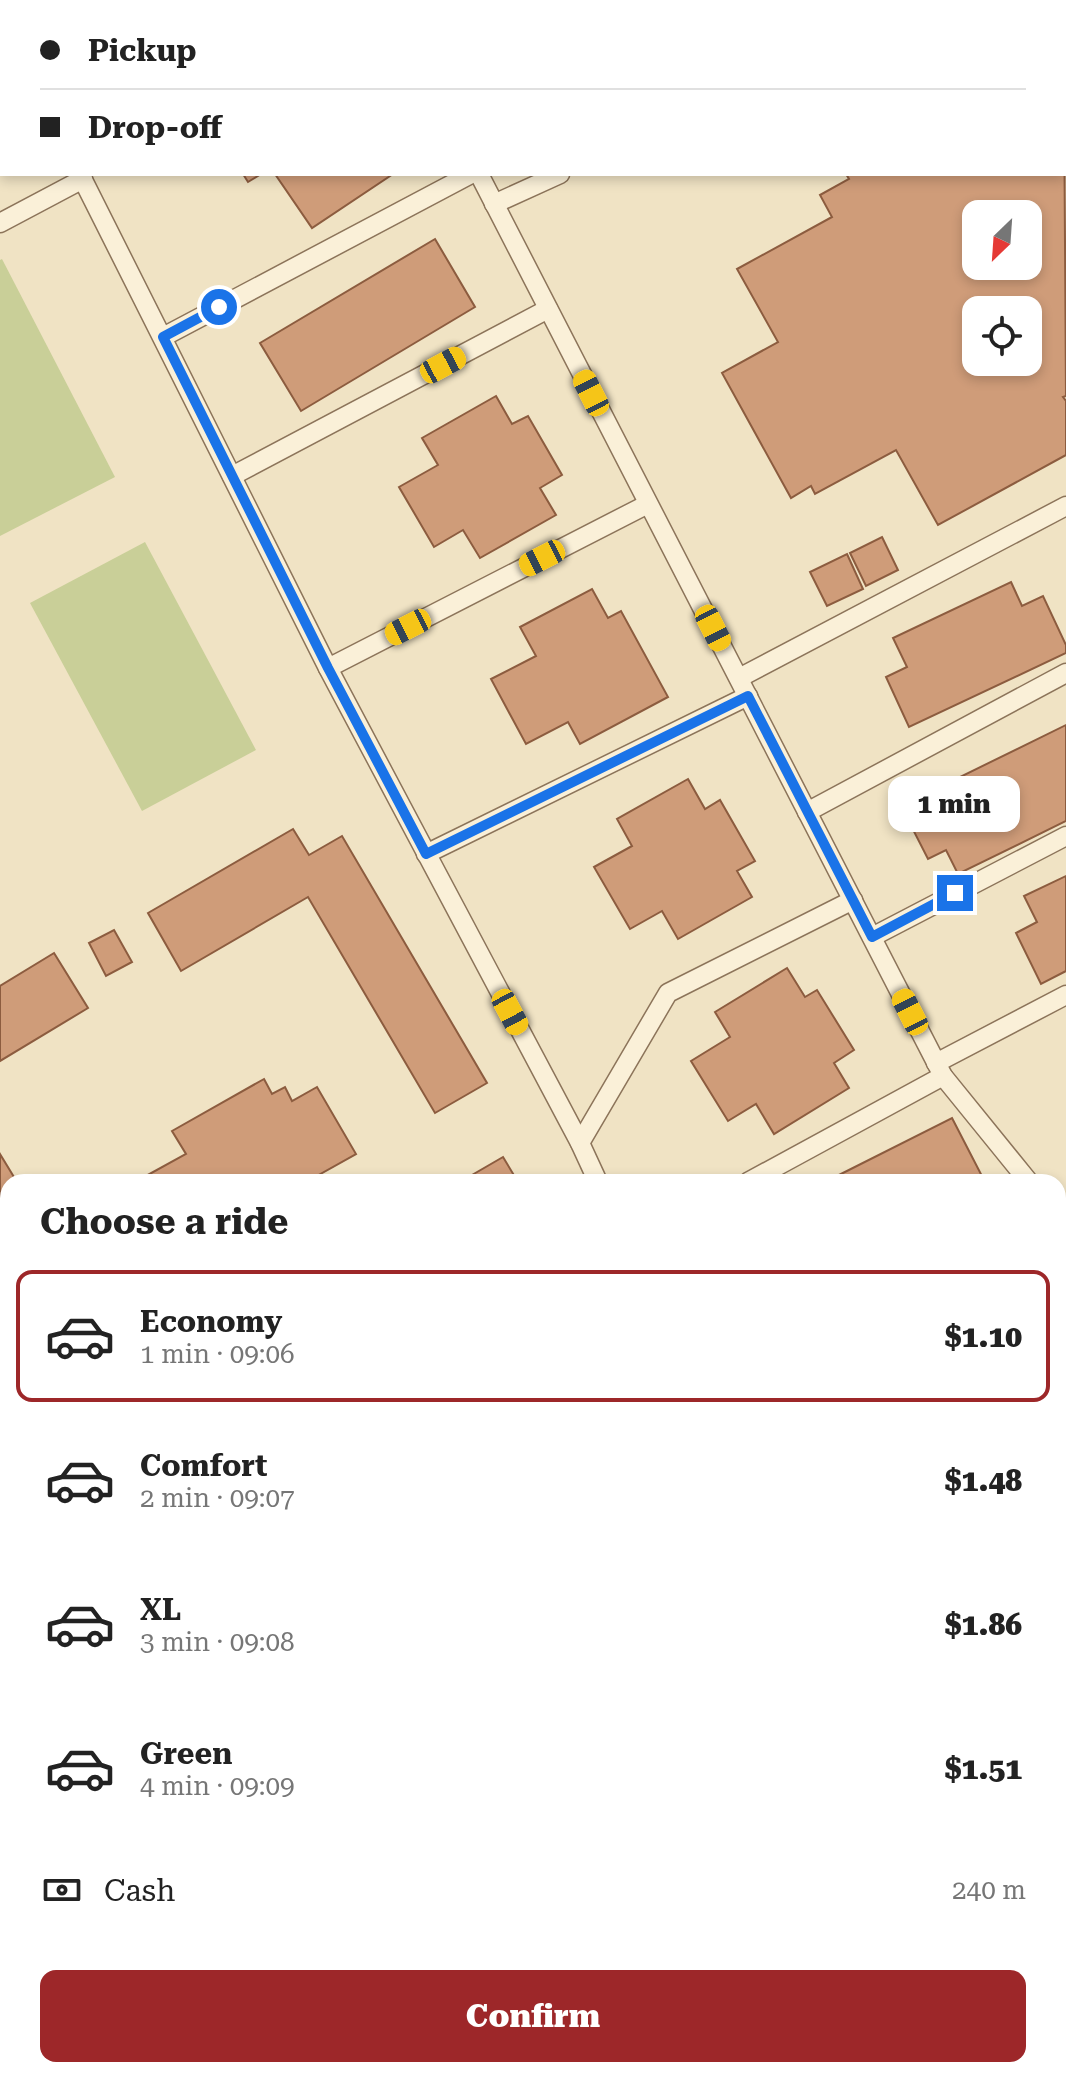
<!DOCTYPE html>
<meta charset="utf-8">
<style>
:root{--surface:#fff;--page:#f2f2f2;--text:#222;--muted:#767676;--line:#e0e0e0;--accent:#9d2729}
body{margin:0;font-family:"Roboto Serif",serif;background:var(--page);color:var(--text);height:100vh;display:flex;flex-direction:column;font-size:30px;white-space:nowrap}
*{box-sizing:border-box;margin:0}
p{font-size:26px;color:var(--muted)}
.icon{flex:none;width:44px;height:44px;fill:none;stroke:currentColor;stroke-width:2;stroke-linecap:round;stroke-linejoin:round}
.map{position:relative;flex:1;overflow:hidden}
.details{position:absolute;left:0px;top:1174px;width:1066px;height:904px;display:flex;flex-direction:column;background:var(--surface);border-radius:24px 24px 0 0;box-shadow:0 4px 12px #0003}
.details>*{flex:none}
.banner{position:absolute;left:0px;top:0px;width:1066px;height:176px;box-shadow:0 4px 12px #0003;display:grid;align-content:center;height:176px;padding:0 40px;background:var(--surface)}
.needle{width:52px;rotate:205deg}
.buttons{position:absolute;left:962px;top:200px;display:grid;gap:16px}
.buttons a{display:grid;place-items:center;width:80px;height:80px;border-radius:16px;background:var(--surface);box-shadow:0 4px 12px #0003;font-size:40px}
.end{position:absolute;width:36px;height:36px;margin:-18px;border:10px solid #1a73e8;background:#fff;box-shadow:0 0 0 4px #fff}
.from{border-radius:50%}
.bubble{position:absolute;height:56px;border-radius:16px;background:var(--surface);box-shadow:0 4px 12px #0003;font-size:26px;font-weight:800;line-height:56px;text-align:center}
.car{position:absolute;width:24px;height:48px;margin:-24px -12px;border-radius:10px;box-shadow:0 0 6px 2px #0007;background:linear-gradient(#f5c518 24%,#345 0 40%,#f5c518 0 76%,#345 0 86%,#f5c518 0)}
.banner b{display:flex;align-items:center;gap:28px;height:76px;font-size:30px}
.banner b+b{border-top:2px solid var(--line)}
.banner i{width:20px;height:20px;background:var(--text)}
ul{padding:0;list-style:none}
li{display:flex;align-items:center;gap:24px;height:132px;margin:0 16px 12px;padding:0 24px;border:4px solid transparent;border-radius:16px}
li div{flex:1}
li b{display:block;font-size:30px}
li em{font-style:normal;font-weight:800}
li.active{border-color:var(--accent)}
li>.icon{width:72px;height:72px;stroke-width:1.5}
h2{padding:0 40px;font-size:36px;line-height:96px}
.pay{display:flex;align-items:center;gap:20px;height:88px;padding:0 40px;font-size:30px}
.pay p{margin-inline-start:auto}
.primary-button{display:flex;gap:16px;margin-top:auto;padding:16px 40px}
.primary-button a{flex:1;height:92px;border-radius:16px;background:var(--accent);color:#fff;font-size:32px;font-weight:800;line-height:92px;text-align:center}
.map>svg:first-child{display:block}
</style>
<div class="map">
<svg width="1066" height="2078" viewBox="0 0 1066 2078">
<rect width="100%" height="100%" fill="#f0e3c4"/>
<!-- green -->
<g fill="#c9cf98">
<path d="M2,259L115,477L0,536V260Z"/>
<path d="M145,542L256,750L142,811L30,603Z"/>
</g>
<!-- building -->
<g fill="#cf9c79" stroke="#8c5c3f" stroke-width="2" fill-rule="evenodd">
<path d="M76,0H308L73,2Z"/>
<path d="M616,0H705L702,2Z"/>
<path d="M1064,88L1066,396L1063,397L1066,401V455L938,525L896,450L815,494L811,486L791,498L722,373L778,342L737,269L832,217L820,195L849,179L846,174H1064ZM976,214H1028V266H976ZM976,310H1028V362H976Z"/>
<path d="M243,174H261L248,182Z"/>
<path d="M275,174H393L312,228Z"/>
<path d="M435,239L475,307L301,411L260,343Z"/>
<path d="M496,396L512,424L528,416L562,475L540,488L556,515L480,558L463,530L434,547L399,487L438,465L422,438Z"/>
<path d="M882,537L898,570L866,586L850,553Z"/>
<path d="M847,554L863,589L827,606L810,572Z"/>
<path d="M1011,582L1022,606L1043,596L1066,645V653L909,727L886,677L907,667L893,638Z"/>
<path d="M592,589L608,618L621,611L668,697L580,744L568,722L526,744L491,679L536,656L520,627Z"/>
<path d="M1066,725V821L958,874L946,850L928,859L901,806Z"/>
<path d="M688,779L705,809L720,800L755,861L737,871L752,897L678,939L662,911L630,929L594,867L632,846L617,819Z"/>
<path d="M293,829L309,855L342,836L487,1083L435,1113L308,897L181,971L148,913Z"/>
<path d="M1066,876V971L1041,984L1016,933L1037,922L1024,896Z"/>
<path d="M114,930L132,962L106,976L89,943Z"/>
<path d="M54,953L88,1008L0,1061V986Z"/>
<path d="M787,968L805,997L817,990L854,1050L834,1063L849,1088L774,1134L756,1104L728,1121L691,1061L730,1037L715,1012Z"/>
<path d="M264,1079L272,1094L285,1087L292,1101L317,1087L356,1154L306,1182H135L186,1154L172,1131Z"/>
<path d="M952,1118L985,1182H825Z"/>
<path d="M0,1154L17,1182H8V1289L0,1275Z"/>
<path d="M503,1157L518,1182H460Z"/>
<path d="M665,2070H729L714,2078H669Z"/>
<path d="M942,2070H989L980,2078H933Z"/>
</g>
<g fill="none" stroke-linecap="round" stroke-linejoin="round">
<defs>
<g id="lane">
<path d="M388,0L389,2"/>
<path d="M808,0L809,2"/>
<path d="M1063,0L1066,5"/>
<path d="M931,2L935,0"/>
<path d="M0,18L2,21"/>
<path d="M80,174L328,668L580,1143L598,1182"/>
<path d="M479,174L943,1076L1029,1182"/>
<path d="M494,204L560,174"/>
<path d="M0,223L83,179"/>
<path d="M163,337L471,174"/>
<path d="M232,476L548,309"/>
<path d="M328,668L648,504"/>
<path d="M739,678L1066,506"/>
<path d="M807,812L1066,673"/>
<path d="M426,854L748,696"/>
<path d="M872,937L1066,836"/>
<path d="M936,1063L1066,995"/>
<path d="M580,1143L668,993L853,900"/>
<path d="M748,1182L943,1076"/>
<path d="M1058,1218L1066,1229"/>
<path d="M1058,1399L1066,1395"/>
<path d="M0,1403L8,1418"/>
<path d="M1058,1583L1066,1578"/>
<path d="M0,1605L8,1603"/>
<path d="M1058,1662L1066,1677"/>
<path d="M0,1885L8,1899"/>
<path d="M341,2070L345,2078"/>
<path d="M606,2070L610,2078"/>
<path d="M854,2070L862,2074L867,2070"/>
<path d="M109,2078L123,2070"/>
</g>
</defs>
<!-- lane casing -->
<use href="#lane" stroke="#8c745a" stroke-width="21"/>
<!-- lane -->
<use href="#lane" stroke="#faf0d8" stroke-width="18"/>
</g>
<g fill="none" stroke-linecap="round" stroke-linejoin="round">
<!-- route -->
<path stroke="#1a73e8" stroke-width="10" d="M219,307L163,337L328,668L426,854L748,696L872,937L955,893"/>
</g>
</svg>
<div class="buttons">
<a><svg class="needle" viewBox="-14 -14 28 28"><path d="M0-13l5 13h-10z" fill="#e53935"/><path d="M0 13l5-13h-10z" fill="#767676"/></svg></a>
<a><svg class="icon" aria-label="locate" viewBox="0 0 24 24"><circle cx="12" cy="12" r="6"/><path d="M12 2v4M12 18v4M2 12h4M18 12h4"/></svg></a>
</div>
<i class="end from" style="left:219px;top:307px"></i>
<i class="end" style="left:955px;top:893px"></i>
<div class="bubble" style="left:888px;top:776px;width:132px">1 min</div>
<i class="car" style="left:443px;top:365px;rotate:62deg"></i>
<i class="car" style="left:591px;top:393px;rotate:333deg"></i>
<i class="car" style="left:542px;top:558px;rotate:243deg"></i>
<i class="car" style="left:408px;top:627px;rotate:243deg"></i>
<i class="car" style="left:713px;top:628px;rotate:153deg"></i>
<i class="car" style="left:510px;top:1012px;rotate:152deg"></i>
<i class="car" style="left:910px;top:1012px;rotate:333deg"></i>
<div class="banner">
<b><i class="from"></i>Pickup</b>
<b><i></i>Drop-off</b>
</div>
<section class="details">
<h2>Choose a ride</h2>
<ul>
<li class="active"><svg class="icon" aria-label="car" viewBox="0 0 24 24"><path d="M5 17H2v-5l4-1 3-4h7l3 4 3 1v5h-3M9 17h6M6 11h13"/><circle cx="7" cy="17" r="2"/><circle cx="17" cy="17" r="2"/></svg><div><b>Economy</b><p>1 min · 09:06</p></div><em>$1.10</em></li>
<li><svg class="icon" aria-label="car" viewBox="0 0 24 24"><path d="M5 17H2v-5l4-1 3-4h7l3 4 3 1v5h-3M9 17h6M6 11h13"/><circle cx="7" cy="17" r="2"/><circle cx="17" cy="17" r="2"/></svg><div><b>Comfort</b><p>2 min · 09:07</p></div><em>$1.48</em></li>
<li><svg class="icon" aria-label="car" viewBox="0 0 24 24"><path d="M5 17H2v-5l4-1 3-4h7l3 4 3 1v5h-3M9 17h6M6 11h13"/><circle cx="7" cy="17" r="2"/><circle cx="17" cy="17" r="2"/></svg><div><b>XL</b><p>3 min · 09:08</p></div><em>$1.86</em></li>
<li><svg class="icon" aria-label="car" viewBox="0 0 24 24"><path d="M5 17H2v-5l4-1 3-4h7l3 4 3 1v5h-3M9 17h6M6 11h13"/><circle cx="7" cy="17" r="2"/><circle cx="17" cy="17" r="2"/></svg><div><b>Green</b><p>4 min · 09:09</p></div><em>$1.51</em></li>
</ul>
<div class="pay"><svg class="icon" aria-label="cash" viewBox="0 0 24 24"><path d="M3 7h18v10H3z"/><circle cx="12" cy="12" r="2"/></svg>Cash<p>240 m</p></div>
<div class="primary-button"><a>Confirm</a></div>
</section>
</div>
